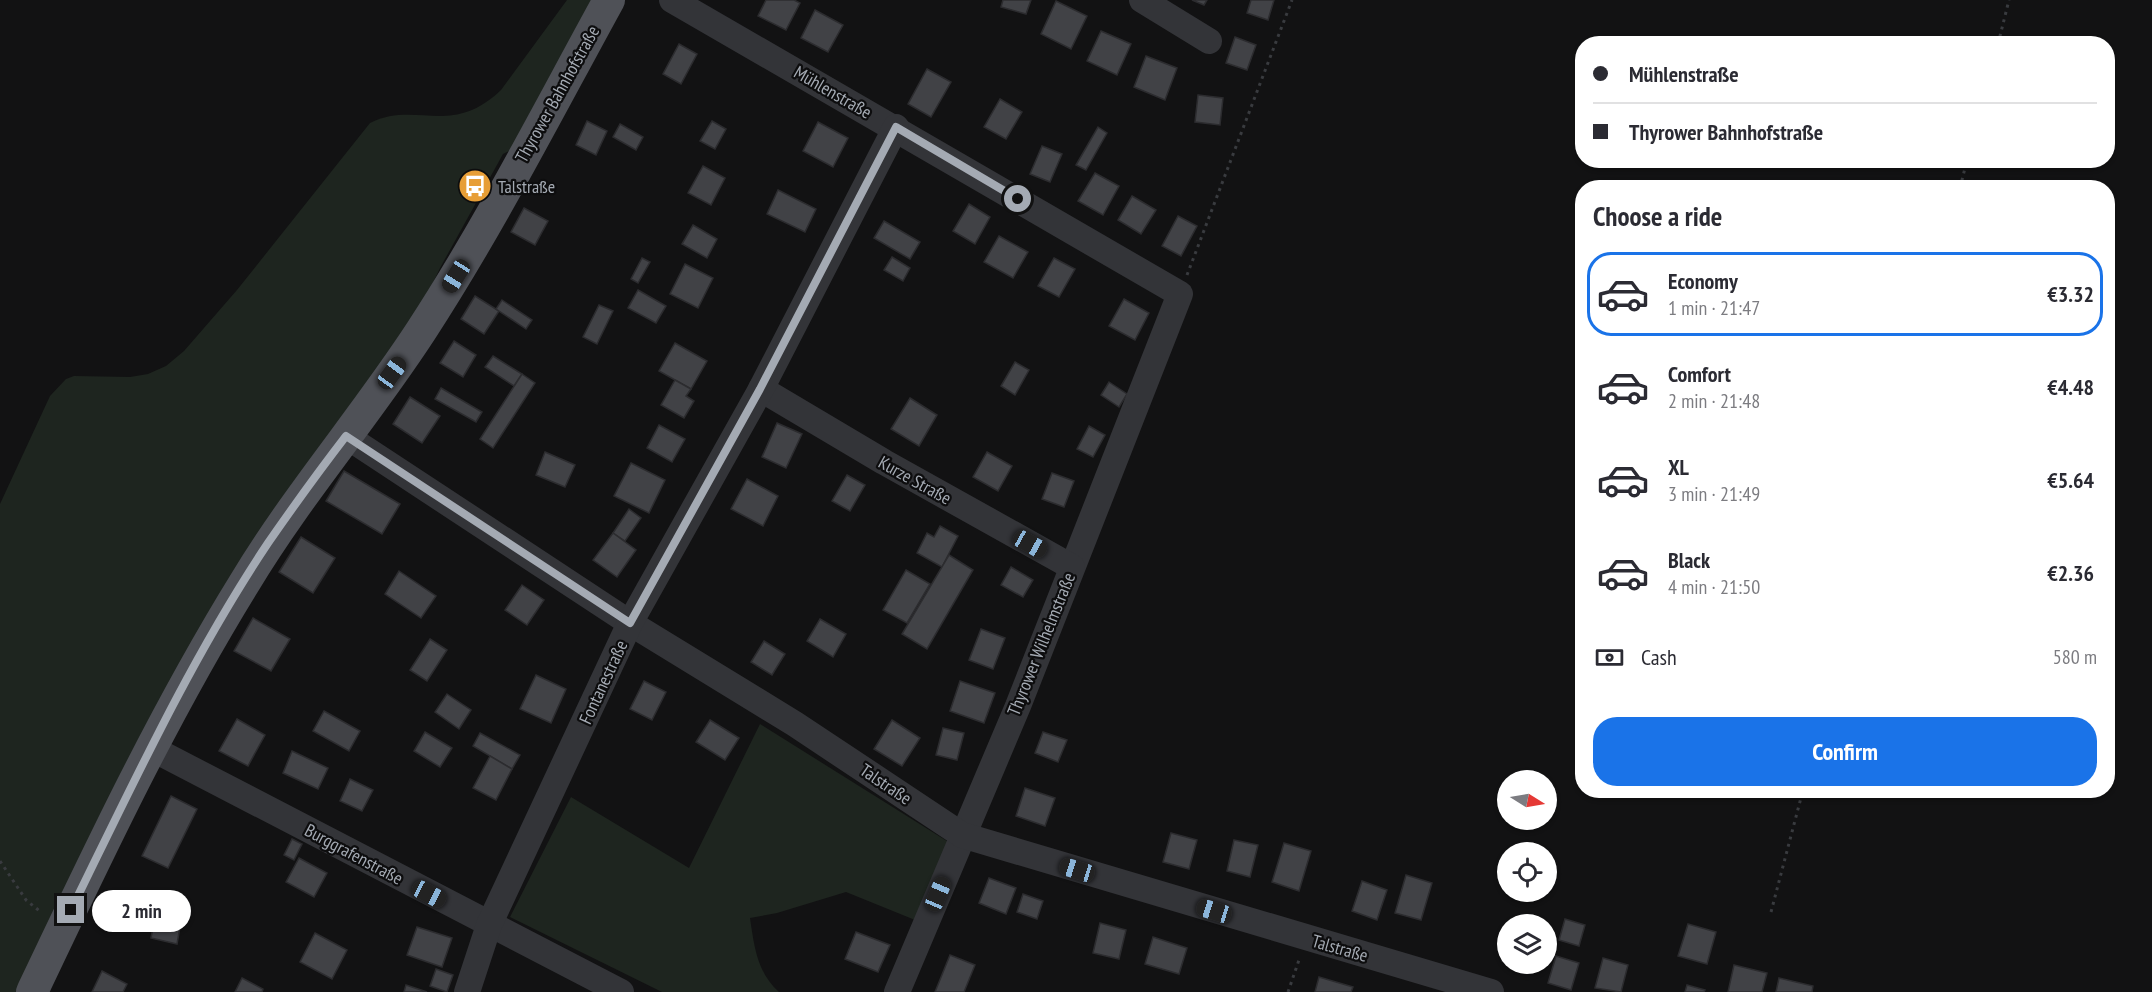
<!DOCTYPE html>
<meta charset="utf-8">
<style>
:root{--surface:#fff;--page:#f2f2f3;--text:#2b2b33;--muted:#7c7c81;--line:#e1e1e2;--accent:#1a73e8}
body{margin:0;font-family:"PT Sans Narrow",sans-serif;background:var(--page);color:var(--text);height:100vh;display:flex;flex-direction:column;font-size:22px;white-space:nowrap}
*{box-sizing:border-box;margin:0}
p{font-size:20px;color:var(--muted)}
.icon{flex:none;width:33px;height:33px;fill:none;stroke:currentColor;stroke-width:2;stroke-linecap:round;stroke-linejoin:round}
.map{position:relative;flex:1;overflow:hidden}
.details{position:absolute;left:1575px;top:180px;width:540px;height:618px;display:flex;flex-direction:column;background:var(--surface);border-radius:24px;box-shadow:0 2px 4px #0004}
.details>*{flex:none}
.hud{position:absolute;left:1575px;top:36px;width:540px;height:132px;border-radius:24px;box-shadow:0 2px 4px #0004;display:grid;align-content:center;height:132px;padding:0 18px;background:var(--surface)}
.needle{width:39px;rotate:101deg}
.controls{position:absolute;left:1497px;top:770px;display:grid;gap:12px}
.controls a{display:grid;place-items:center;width:60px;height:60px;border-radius:50%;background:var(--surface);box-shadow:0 2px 4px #0004;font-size:30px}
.end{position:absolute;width:27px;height:27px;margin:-14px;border:8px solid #a4aab3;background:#111;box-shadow:0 0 0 3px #111}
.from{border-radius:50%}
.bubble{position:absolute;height:42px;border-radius:21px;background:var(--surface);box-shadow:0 2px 4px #0004;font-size:20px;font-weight:600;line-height:42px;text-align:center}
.car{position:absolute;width:18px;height:36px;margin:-18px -9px;border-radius:8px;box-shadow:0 0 4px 2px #0007;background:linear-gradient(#222 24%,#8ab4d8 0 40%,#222 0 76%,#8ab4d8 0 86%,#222 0)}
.hud b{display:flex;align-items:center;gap:21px;height:57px;font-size:22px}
.hud b+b{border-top:2px solid var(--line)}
.hud i{width:15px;height:15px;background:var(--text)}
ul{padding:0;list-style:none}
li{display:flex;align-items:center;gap:18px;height:84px;margin:0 12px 9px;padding:0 6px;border:3px solid transparent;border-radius:24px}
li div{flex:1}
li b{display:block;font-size:22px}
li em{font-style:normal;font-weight:600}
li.active{border-color:var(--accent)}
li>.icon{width:54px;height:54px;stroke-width:1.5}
h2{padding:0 18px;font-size:27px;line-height:72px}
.pay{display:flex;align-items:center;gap:15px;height:66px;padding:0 18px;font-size:22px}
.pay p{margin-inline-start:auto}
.button{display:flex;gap:12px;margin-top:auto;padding:12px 18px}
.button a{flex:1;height:69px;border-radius:24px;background:var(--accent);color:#fff;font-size:24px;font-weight:600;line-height:69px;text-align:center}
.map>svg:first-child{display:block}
</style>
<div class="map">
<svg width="2152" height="992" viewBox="0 0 2152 992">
<rect width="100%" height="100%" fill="#121213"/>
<!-- green -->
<g fill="#1e251f">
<path d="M567,0H599L517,147L503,154L440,268L414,323L21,992H0V504L50,396L66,379L74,376L130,377L148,374L166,366L184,351L237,290L370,123C416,100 451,138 501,90Z"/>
<path d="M760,724L950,843L920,922L846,892L777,913L750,918C754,945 757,973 779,992H662L510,917L571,797L689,868Z"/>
</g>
<!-- building -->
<g fill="#414246" stroke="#2c2c2f" stroke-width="1.5">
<path d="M766,0H794L800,3L786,30L758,16Z"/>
<path d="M1003,0H1031L1026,14L1001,7Z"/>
<path d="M1192,0H1207L1204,5Z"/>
<path d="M1251,0H1274L1268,20L1247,13Z"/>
<path d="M1056,1L1087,16L1071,49L1041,34Z"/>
<path d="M815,10L843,25L828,52L801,38Z"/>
<path d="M1101,31L1131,44L1117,75L1087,61Z"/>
<path d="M1235,37L1256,45L1247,70L1226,63Z"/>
<path d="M679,44L697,54L681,84L663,74Z"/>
<path d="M1146,56L1177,68L1165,100L1134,87Z"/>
<path d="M927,69L951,82L931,117L908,104Z"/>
<path d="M1198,95L1223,98L1220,125L1195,122Z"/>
<path d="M1000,99L1022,112L1006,139L984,127Z"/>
<path d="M587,121L607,131L596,155L576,145Z"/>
<path d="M712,121L726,129L715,149L700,141Z"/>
<path d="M818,122L848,138L833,167L803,151Z"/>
<path d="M620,124L643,137L636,150L613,137Z"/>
<path d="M1098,127L1107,133L1086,170L1076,165Z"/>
<path d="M1042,146L1062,154L1050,182L1030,174Z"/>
<path d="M703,166L725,178L711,205L688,193Z"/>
<path d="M1095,173L1119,186L1103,215L1078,201Z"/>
<path d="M778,190L816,209L805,232L767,214Z"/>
<path d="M1132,196L1156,210L1141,234L1118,220Z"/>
<path d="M969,204L990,217L975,244L953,231Z"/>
<path d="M524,208L548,221L535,245L511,232Z"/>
<path d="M1178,216L1197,226L1181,256L1162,246Z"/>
<path d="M884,221L920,242L910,259L874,238Z"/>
<path d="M693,225L717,239L707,258L682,244Z"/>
<path d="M999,236L1028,252L1013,278L984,262Z"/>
<path d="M892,257L910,268L903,281L884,270Z"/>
<path d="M642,258L650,262L638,283L631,279Z"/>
<path d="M1054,258L1075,269L1059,297L1038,286Z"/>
<path d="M685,264L713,278L698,308L670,294Z"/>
<path d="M638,290L666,306L656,323L628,308Z"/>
<path d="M475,296L499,311L484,334L461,319Z"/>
<path d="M1124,299L1149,313L1135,340L1109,326Z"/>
<path d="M502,300L532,320L526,329L496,309Z"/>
<path d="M599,305L613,311L597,344L583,337Z"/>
<path d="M454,341L476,355L463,377L440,363Z"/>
<path d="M675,343L707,361L691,389L659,371Z"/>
<path d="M493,356L522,374L514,386L485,367Z"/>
<path d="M1015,362L1029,370L1015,395L1001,386Z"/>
<path d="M522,374L535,383L493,448L480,439Z"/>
<path d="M675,380L691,389L686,396L694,401L684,418L661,405Z"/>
<path d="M1109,382L1127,394L1119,407L1101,395Z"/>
<path d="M441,388L482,412L476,422L435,399Z"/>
<path d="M410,397L440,416L422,443L393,424Z"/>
<path d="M910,398L937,415L919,446L891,429Z"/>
<path d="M777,423L802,434L786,468L762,457Z"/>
<path d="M659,425L685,439L672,462L647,448Z"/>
<path d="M1089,426L1105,435L1093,457L1077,449Z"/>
<path d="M545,452L575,465L565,487L536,475Z"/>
<path d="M987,452L1012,466L998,491L973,477Z"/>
<path d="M631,463L665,480L649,513L614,496Z"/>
<path d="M344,471L400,504L382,534L326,501Z"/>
<path d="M1052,473L1074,481L1064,507L1042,499Z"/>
<path d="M847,475L865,485L850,511L832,501Z"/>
<path d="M747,479L778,496L763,526L731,509Z"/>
<path d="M629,509L641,518L625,541L613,533Z"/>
<path d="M940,526L958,536L942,567L917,553L927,533L934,537Z"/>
<path d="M613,533L636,550L617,577L593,560Z"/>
<path d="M301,537L335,558L313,593L279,572Z"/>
<path d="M949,555L973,570L927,649L902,634Z"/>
<path d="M1011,567L1033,580L1023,597L1001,585Z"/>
<path d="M906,570L930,584L907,623L883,610Z"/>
<path d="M399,571L436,596L421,618L385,594Z"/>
<path d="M522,585L544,600L527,625L505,610Z"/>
<path d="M253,618L290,639L271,671L234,651Z"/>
<path d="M820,619L846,634L833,657L807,641Z"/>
<path d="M981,629L1005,638L993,669L969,660Z"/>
<path d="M430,639L447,650L427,681L410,670Z"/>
<path d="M764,641L785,654L772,675L751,662Z"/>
<path d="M536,675L566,689L551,723L520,709Z"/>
<path d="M644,681L666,692L652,720L630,709Z"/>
<path d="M960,681L995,693L984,723L950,711Z"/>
<path d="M447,694L471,710L459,729L435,712Z"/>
<path d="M324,711L360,731L349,751L313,731Z"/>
<path d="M237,719L265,735L248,766L219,751Z"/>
<path d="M710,720L739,738L725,760L696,742Z"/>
<path d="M892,720L920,738L902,766L874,749Z"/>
<path d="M943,728L964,733L957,760L936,755Z"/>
<path d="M425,732L452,748L440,767L414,751Z"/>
<path d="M1043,732L1067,740L1058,762L1035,753Z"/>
<path d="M480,733L520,755L512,769L473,746Z"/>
<path d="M292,751L328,768L318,789L283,773Z"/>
<path d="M490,756L512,769L496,800L473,788Z"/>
<path d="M350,779L373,790L362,811L340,801Z"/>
<path d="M1025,788L1055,798L1045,826L1016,816Z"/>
<path d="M171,796L197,809L168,868L142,856Z"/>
<path d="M1171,833L1197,840L1189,869L1163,862Z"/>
<path d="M292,839L302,844L294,860L284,855Z"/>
<path d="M1234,840L1258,845L1250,877L1227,871Z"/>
<path d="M1284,843L1311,851L1299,891L1272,882Z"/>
<path d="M299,858L327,873L314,897L286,882Z"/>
<path d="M1406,875L1432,883L1421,920L1395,913Z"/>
<path d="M989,878L1016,888L1006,914L979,903Z"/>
<path d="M1362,881L1387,890L1377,920L1352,911Z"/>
<path d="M1023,894L1043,901L1037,919L1017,912Z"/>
<path d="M1565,919L1585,925L1579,946L1559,940Z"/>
<path d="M154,922L180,927L177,944L151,938Z"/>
<path d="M1100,923L1126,930L1119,959L1093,953Z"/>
<path d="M1688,924L1716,932L1707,964L1678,956Z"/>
<path d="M417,927L452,938L442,967L407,955Z"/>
<path d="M856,932L890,945L878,972L845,959Z"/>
<path d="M315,933L347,950L332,979L300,962Z"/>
<path d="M1508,935V962L1502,961Z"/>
<path d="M1153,937L1187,948L1179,974L1145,964Z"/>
<path d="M950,955L975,965L964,992H935Z"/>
<path d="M1556,956L1579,963L1571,990L1548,983Z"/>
<path d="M1603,958L1628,965L1621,992L1595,988Z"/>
<path d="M1734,965L1767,973L1762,992H1728Z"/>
<path d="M436,969L453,975L447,992L430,986Z"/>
<path d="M102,971L127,984L123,992H92Z"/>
<path d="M1319,977L1353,987L1351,992H1315Z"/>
<path d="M242,978L263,989L262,992H235Z"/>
<path d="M1779,978L1813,986L1812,992H1776Z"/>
<path d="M406,985L427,992H404Z"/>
<path d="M1687,985L1705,990L1704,992H1685Z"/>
</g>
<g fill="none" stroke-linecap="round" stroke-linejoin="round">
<!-- path -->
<g stroke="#393b3f" stroke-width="3" stroke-dasharray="3 4.5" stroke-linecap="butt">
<path d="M1998,44L2009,0"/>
<path d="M1960,188L1967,160"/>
<path d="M1187,275L1292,0"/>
<path d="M0,861L26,900L42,913"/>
<path d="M1771,912L1803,790"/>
<path d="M1288,992L1300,957"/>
</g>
<!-- minor -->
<g stroke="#333438" stroke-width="26">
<path d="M672,0L1180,294L1018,706L897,992"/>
<path d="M1142,0L1209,41"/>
<path d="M761,389L884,462L1072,567"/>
<path d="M346,436L630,623L795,724L962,835L1491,992"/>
<path d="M151,748L621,992"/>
<path d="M467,992L489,925L630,623L761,389L896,127"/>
</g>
<!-- major -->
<path stroke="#4f5157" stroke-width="32" d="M32,992C98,853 164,713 245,582C298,494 365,417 421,331C490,225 548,111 609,0"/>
</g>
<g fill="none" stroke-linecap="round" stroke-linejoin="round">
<!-- route -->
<path stroke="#a4aab3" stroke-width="8" d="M71,910C132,786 191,658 268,543C293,507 319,471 346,436L630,623L760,389L896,127L1018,199"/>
</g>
<!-- icons -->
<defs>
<symbol id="bus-disc" viewBox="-11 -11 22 22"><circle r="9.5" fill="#e79e36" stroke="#0d0d0e"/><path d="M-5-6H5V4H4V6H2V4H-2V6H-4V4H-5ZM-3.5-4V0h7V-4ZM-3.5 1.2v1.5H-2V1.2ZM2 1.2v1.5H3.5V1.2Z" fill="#fff"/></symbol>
</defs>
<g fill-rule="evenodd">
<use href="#bus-disc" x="456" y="167" width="38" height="38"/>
</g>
<g text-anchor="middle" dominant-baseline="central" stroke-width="4.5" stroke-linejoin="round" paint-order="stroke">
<!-- street labels -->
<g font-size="18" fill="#a4aab3" stroke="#0d0d0e">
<text transform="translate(833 92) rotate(30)">Mühlenstraße</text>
<text transform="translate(557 94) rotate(-61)">Thyrower Bahnhofstraße</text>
<text transform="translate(915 480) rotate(29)">Kurze Straße</text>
<text transform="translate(1041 644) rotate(-68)">Thyrower Wilhelmstraße</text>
<text transform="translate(603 682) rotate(-65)">Fontanestraße</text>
<text transform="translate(886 784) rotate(34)">Talstraße</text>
<text transform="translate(354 854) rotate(28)">Burggrafenstraße</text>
<text transform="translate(1340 948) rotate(16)">Talstraße</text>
</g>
<!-- poi labels -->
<g font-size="18" fill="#a4aab3" stroke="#0d0d0e" text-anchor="start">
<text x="498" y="186">Talstraße</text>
</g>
</g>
</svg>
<div class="controls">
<a><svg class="needle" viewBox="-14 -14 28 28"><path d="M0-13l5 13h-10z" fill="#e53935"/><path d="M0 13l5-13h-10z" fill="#7c7c81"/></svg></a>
<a><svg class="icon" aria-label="locate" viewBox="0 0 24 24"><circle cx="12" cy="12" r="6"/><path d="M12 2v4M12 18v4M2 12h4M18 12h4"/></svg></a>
<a><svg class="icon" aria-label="layers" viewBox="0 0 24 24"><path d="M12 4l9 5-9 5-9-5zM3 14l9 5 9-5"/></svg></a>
</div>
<i class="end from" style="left:1018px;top:199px"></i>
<i class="end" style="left:71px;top:910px"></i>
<div class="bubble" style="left:92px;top:890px;width:99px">2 min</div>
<i class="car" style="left:456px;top:276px;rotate:212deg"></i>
<i class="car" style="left:392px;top:373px;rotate:36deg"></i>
<i class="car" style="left:1030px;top:544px;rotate:119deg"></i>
<i class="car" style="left:1077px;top:870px;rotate:287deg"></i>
<i class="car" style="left:429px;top:894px;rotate:118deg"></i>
<i class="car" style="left:938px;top:894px;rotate:23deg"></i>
<i class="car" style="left:1214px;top:911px;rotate:287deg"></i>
<div class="hud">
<b><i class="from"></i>Mühlenstraße</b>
<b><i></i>Thyrower Bahnhofstraße</b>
</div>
<section class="details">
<h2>Choose a ride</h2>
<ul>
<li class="active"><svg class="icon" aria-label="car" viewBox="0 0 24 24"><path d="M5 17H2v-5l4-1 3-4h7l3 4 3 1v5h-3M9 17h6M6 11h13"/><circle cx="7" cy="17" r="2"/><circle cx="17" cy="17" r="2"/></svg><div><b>Economy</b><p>1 min · 21:47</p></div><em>€3.32</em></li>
<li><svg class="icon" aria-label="car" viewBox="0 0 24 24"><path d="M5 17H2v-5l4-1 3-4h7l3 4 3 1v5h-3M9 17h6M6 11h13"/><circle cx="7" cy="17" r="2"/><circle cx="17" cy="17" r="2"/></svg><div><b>Comfort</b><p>2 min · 21:48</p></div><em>€4.48</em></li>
<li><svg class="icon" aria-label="car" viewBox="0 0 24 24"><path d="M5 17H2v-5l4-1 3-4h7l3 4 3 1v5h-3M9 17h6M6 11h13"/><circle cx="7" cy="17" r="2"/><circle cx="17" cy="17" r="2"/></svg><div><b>XL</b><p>3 min · 21:49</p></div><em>€5.64</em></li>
<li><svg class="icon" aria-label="car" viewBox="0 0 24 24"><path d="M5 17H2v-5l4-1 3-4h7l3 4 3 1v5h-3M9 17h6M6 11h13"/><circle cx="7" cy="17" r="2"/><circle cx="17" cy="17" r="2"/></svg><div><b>Black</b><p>4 min · 21:50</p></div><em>€2.36</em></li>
</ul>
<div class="pay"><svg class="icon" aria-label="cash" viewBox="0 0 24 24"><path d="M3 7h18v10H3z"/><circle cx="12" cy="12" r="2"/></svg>Cash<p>580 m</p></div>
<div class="button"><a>Confirm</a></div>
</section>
</div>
